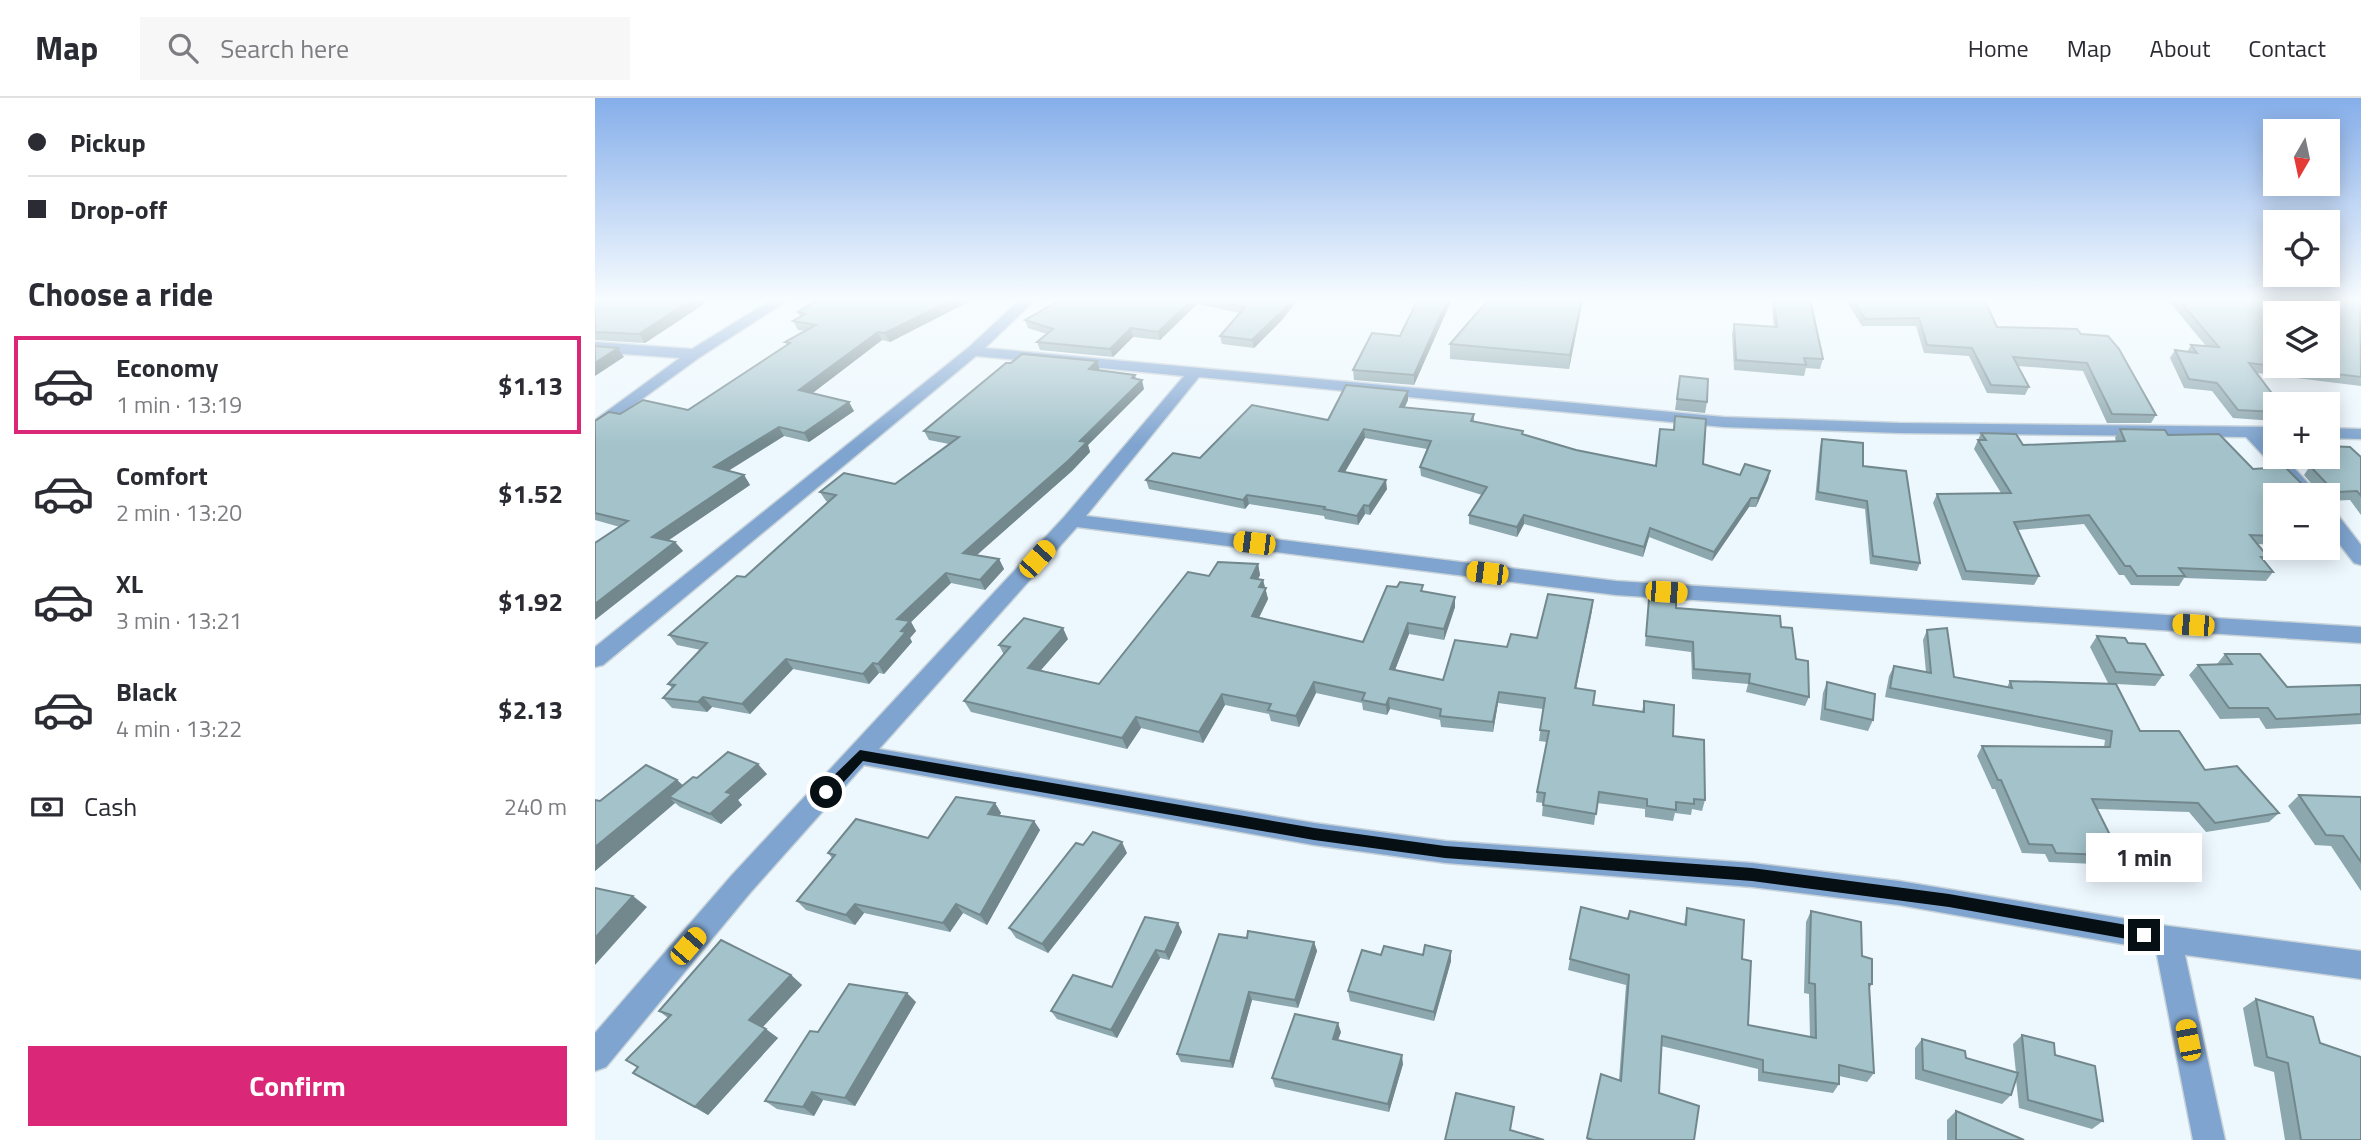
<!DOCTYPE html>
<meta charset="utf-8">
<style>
:root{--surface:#fff;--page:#f7f7f7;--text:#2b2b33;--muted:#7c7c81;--line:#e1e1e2;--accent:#db2777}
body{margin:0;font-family:"Titillium Web",sans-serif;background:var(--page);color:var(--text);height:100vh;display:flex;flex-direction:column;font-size:26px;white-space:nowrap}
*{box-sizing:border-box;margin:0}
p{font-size:23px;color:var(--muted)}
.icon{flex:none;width:38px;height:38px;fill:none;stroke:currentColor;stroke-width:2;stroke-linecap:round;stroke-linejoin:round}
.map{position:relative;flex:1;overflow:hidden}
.side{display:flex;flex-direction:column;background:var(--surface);width:595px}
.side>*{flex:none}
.top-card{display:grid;align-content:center;height:154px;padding:0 28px;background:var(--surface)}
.needle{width:46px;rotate:189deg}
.buttons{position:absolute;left:1668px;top:21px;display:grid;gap:14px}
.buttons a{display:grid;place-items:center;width:77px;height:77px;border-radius:0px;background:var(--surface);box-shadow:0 4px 18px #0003;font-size:35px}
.end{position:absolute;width:32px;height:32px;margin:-16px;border:9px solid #060f14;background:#fff;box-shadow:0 0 0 4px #fff}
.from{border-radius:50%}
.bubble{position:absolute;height:49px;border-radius:0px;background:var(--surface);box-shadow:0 4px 18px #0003;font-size:23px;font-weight:700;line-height:49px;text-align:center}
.car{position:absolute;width:21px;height:42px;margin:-21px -10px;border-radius:9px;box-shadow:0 0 5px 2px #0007;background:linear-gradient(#f5c518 24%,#345 0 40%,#f5c518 0 76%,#345 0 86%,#f5c518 0)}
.top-card b{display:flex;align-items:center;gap:24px;height:66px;font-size:26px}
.top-card b+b{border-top:2px solid var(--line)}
.top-card i{width:18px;height:18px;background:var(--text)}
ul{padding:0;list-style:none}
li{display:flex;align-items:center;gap:21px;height:98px;margin:0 14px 10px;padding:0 14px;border:4px solid transparent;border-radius:0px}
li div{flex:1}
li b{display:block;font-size:26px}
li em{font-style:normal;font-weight:700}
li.selected{border-color:var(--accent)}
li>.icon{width:63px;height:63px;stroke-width:1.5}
h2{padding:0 28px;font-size:32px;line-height:84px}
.pay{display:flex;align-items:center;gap:18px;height:77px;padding:0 28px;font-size:26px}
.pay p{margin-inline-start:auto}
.primary-button{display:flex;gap:14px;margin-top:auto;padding:14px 28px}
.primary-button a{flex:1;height:80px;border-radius:0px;background:var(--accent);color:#fff;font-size:28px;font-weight:700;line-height:80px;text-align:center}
header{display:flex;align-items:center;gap:42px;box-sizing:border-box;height:98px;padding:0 35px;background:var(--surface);border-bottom:2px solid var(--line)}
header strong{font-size:33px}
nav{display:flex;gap:38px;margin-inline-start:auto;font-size:24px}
.search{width:490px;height:63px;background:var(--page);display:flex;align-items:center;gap:18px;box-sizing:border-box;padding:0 24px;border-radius:0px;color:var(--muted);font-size:26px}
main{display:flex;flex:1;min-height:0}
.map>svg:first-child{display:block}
</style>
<header>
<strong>Map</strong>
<div class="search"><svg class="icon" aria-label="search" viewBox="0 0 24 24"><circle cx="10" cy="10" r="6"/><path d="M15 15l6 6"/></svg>Search here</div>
<nav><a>Home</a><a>Map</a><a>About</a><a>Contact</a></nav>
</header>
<main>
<section class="side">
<div class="top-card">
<b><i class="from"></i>Pickup</b>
<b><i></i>Drop-off</b>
</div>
<h2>Choose a ride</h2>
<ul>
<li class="selected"><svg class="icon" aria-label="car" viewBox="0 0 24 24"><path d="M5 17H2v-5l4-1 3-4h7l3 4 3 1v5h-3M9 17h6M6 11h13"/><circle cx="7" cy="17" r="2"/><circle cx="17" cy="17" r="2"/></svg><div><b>Economy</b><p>1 min · 13:19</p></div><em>$1.13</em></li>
<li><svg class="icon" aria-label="car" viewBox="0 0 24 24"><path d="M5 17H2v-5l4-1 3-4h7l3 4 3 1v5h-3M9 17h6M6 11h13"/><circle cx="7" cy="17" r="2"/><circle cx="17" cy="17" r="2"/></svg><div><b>Comfort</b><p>2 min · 13:20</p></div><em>$1.52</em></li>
<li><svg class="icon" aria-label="car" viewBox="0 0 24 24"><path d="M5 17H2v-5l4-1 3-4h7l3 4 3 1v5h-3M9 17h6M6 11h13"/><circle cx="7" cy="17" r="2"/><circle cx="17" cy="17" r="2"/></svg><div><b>XL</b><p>3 min · 13:21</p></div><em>$1.92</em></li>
<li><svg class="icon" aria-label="car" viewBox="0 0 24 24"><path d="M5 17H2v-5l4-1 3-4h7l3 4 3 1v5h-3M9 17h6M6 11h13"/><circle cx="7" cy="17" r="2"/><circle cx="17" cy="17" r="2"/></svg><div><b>Black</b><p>4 min · 13:22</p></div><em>$2.13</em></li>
</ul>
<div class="pay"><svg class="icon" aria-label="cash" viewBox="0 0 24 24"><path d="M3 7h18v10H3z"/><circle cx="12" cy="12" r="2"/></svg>Cash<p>240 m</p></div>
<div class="primary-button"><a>Confirm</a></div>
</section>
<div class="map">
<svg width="1766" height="1042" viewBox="0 0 1766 1042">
<rect width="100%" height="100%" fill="#edf8fe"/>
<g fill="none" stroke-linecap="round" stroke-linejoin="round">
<defs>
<g id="street">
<path d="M178,201H195L105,259L0,335V322L85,260L0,254V244L97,251Z"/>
<path d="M426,201H441L390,250L1129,319L1304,325L1680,329V339H1670L1680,349V359H1689L1724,397H1705L1651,339L1304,335L1129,329L604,279L491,418L1021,483L1766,529V545L1021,497L482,429L284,651L719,725L851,743L1157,765L1304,783L1573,828L1766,853V881L1590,857L1630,1042H1598L1561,852L1304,807L1157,789L851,765L719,747L269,667L155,795L11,969L0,973V935L137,777L470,418L589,278L381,258L8,567L0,569V549L373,250Z"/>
<path d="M1732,330L1766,331V341L1732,340Z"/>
<path d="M1732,410L1739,412L1766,447V467L1759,465L1732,430Z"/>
</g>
</defs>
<!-- street casing -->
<use href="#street" stroke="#c8d3d9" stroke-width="3"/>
<!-- street -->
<use href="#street" fill="#7fa4cf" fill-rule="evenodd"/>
</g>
<!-- wall -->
<g fill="#8ca7ae">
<path d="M0,201H106L109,206L50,245L0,242Z"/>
<path d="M224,201H379L295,244L287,242L217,295L259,313L214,344L189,338L133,373L149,377L155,387L74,442L80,444L88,453L25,429L0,422V323L25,316L93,312L192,247L190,244L210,233L203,232L198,223L205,219L203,214Z"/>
<path d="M467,201H703L687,222L659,250L627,246L625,238L645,215L602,206L565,242L538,239L518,259L445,252L442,244L452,236L433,230L430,222Z"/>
<path d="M823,201H857L819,287L759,282L758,272L805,238Z"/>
<path d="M894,201H988L974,271L855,261V246Z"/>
<path d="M1176,201H1215L1228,261L1225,271L1211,270L1209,278L1139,272L1137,236L1139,226L1179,229Z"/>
<path d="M1250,201H1389L1402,229L1486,236L1561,317L1556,325H1512L1488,273L1423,268L1434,289L1430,297L1392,295L1374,258L1329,255L1321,228H1267Z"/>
<path d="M1572,201H1765L1766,288L1662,275L1680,306V323L1638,320L1617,293L1589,290L1575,260L1580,252L1592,254L1596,247L1611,248Z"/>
<path d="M505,272L541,281L549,291L493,347L495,354L477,373L381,457L404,461L409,471L390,492L356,485L316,524L321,533L315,540L317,544L289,576L284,575L274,586L198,571L155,616L117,609L112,614L77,610L68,600L77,590L73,586L106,552L82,547L74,537L150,479L233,404L231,403L225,394L300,386L354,346L334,342L329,333Z"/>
<path d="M1085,278L1112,304L1110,315L1080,312Z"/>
<path d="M813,302L809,310L879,316V323L928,336L981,352L1060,368L1078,332L1080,318L1108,366L1145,377L1175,373L1173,382L1161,409H1154L1117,463L1054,439L1048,459L929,426L922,439L874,426V417L887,397L826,378L825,369L832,351L770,340L750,374L792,391L775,417L770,416L763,427L730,421L729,418L654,406L650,411L554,391L551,382L605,360L733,322Z"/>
<path d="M1525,331L1573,337L1658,371L1712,391L1720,390L1709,377L1715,368L1717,367L1709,359H1766V417L1755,402L1732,403V397H1680V447L1663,446L1673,459L1669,463L1678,474L1671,483L1589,480L1584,488L1536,487L1529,477H1524L1489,426L1423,432L1444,478L1439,487L1367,482L1338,405L1342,396L1406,395L1379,351L1386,335L1428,347L1521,343L1520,340Z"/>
<path d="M1227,341L1268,368L1325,465L1322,473L1275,466L1270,411L1220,402L1225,349Z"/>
<path d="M663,466L665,477L663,481L668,482L673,501L664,520L768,544L828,494L860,509L849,542L814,536L800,572L848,582L912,549L942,540L998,502L981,590L998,607L1047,614L1049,603L1078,638L1110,702L1107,713L1097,711L1096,717L1080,715L1078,723L1050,719V711L1002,705L999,727L947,718L948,705L941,704L942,694L952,644L944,643L948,611L903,605L898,634L846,629L845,622L795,611L792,617L768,612L767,605L721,595L704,629L676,623L674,616L630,607L608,645L546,630L532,651L376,614L369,603L409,557L404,547L473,541L446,572L504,586L614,478Z"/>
<path d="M1054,501L1081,510L1186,529L1201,561L1214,599L1210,608L1151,594L1153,586L1097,581L1096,554L1050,548Z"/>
<path d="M1332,532L1359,579L1412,589L1415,583L1513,585L1495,549L1502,538L1533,545L1568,577L1560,588L1521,586L1545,633L1610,672L1684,715L1674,724L1611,734L1594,714L1502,711L1521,749L1513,758H1507L1500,766L1454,764L1450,756L1427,755L1400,691H1397L1382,658L1387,648L1509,649L1510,642L1290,599L1294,578L1299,568L1331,574L1328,542Z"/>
<path d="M1630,556L1692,589L1766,587V626L1671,631L1664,620L1625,621L1594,577L1603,567L1622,566Z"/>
<path d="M1232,584L1278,622L1273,633L1225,622L1228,595Z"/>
<path d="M172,676L143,702L147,707L126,726L85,709L80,705L0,773V702L5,703L82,682L88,687L102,680Z"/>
<path d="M1704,697L1766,699V793L1736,748L1720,747L1693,708Z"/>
<path d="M400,705L406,715L404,718L439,723L445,732L392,827L368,815L355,834L269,815L260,827L211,812L202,803L237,760L233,755L333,740Z"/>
<path d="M532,755L453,855L421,840L414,830Z"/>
<path d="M1092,810L1147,861L1153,927L1215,939L1214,896L1209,895L1211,824L1216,813L1267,858L1277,886L1274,891L1279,975L1272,984L1244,978V986L1238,995L1163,983V971L1066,948L1064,995L1099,1042H992L1006,976L1024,982L1031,887L973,872L975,861L1033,821L1089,826Z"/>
<path d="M583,825L587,834L574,862L565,860L522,940L462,921L456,913L517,889Z"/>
<path d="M652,840L719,844L722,853L703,910L657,902L638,970L586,964L582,956Z"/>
<path d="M856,853V863L839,923L755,903L753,893L786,857H828Z"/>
<path d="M196,877L207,887L167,929L183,940L113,1017L38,975L43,969L31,962L73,920L64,913Z"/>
<path d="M1661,901L1725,945L1766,1042H1690L1679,974L1659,968L1648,910Z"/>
<path d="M321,904L260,1008L228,1002L219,1018L182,1011L170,1003L223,934Z"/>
<path d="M746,934L743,942L808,966L794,1014L680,989L677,980Z"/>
<path d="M1427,937L1460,957L1508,1023L1497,1031L1424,1010L1421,981L1416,997L1407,1006L1320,981V950L1327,941L1371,960L1421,975L1418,946Z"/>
<path d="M1361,1013L1429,1042H1352V1022Z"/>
</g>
<!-- shaded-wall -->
<g fill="#72888d">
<path d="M97,201H106L109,206L50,245L44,236Z"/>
<path d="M359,201H379L295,244L290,235Z"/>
<path d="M598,201H601L602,206L565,242L563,234Z"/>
<path d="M696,201H703L687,222L659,250L657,242Z"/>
<path d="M853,201H857L819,287V277Z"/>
<path d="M987,201H988L974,271L975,257Z"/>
<path d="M536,230L538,239L518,259L515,251Z"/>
<path d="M283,234L287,242L210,301L204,292Z"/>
<path d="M23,250L29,259L0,278V265Z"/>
<path d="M502,263L505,273L494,271Z"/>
<path d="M540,277L542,286L547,282L549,291L493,347L495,354L477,373L373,465L368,455Z"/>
<path d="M813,293V302L806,318L805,309Z"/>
<path d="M254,304L259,313L214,344L209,335Z"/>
<path d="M184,329L189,338L125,378L119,369Z"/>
<path d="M769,331L770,340L745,382L744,373Z"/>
<path d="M1175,373L1173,382L1161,409L1163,400Z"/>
<path d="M149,377L155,387L65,448L57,439Z"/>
<path d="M791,382L792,391L775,417L774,408Z"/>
<path d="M652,397L654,406L650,411L648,402Z"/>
<path d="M1156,400L1154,409L1117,463L1119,454Z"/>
<path d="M769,407L770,416L763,427L762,418Z"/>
<path d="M929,417V426L922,439V429Z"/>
<path d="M1055,430L1054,439L1048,459L1049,449Z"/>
<path d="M80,444L88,453L0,522V506Z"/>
<path d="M404,461L409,471L390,492L385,482Z"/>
<path d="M663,466L665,477L658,491L656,480Z"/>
<path d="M351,475L356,485L316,524L321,533L315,540L317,544L289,576L283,566L302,521Z"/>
<path d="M668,482L673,501L659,529L657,518L664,489Z"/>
<path d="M860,499V509L849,542V531Z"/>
<path d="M998,502L997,513L979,601L980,590Z"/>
<path d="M813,525L814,536L796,582L795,571Z"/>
<path d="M468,530L473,541L439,580L433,570Z"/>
<path d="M191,561L198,571L155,616L147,606Z"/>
<path d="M278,565L284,575L274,586L268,576Z"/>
<path d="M719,584L721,595L704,629L701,618Z"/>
<path d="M904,594L903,605L898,634V624Z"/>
<path d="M627,596L630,607L608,645L604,634Z"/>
<path d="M108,599L117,609L112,614L103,604Z"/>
<path d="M794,600L795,611L792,617L791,607Z"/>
<path d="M541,619L546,630L532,651L527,640Z"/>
<path d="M163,666L172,676L143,702L147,707L126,726L115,716L131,694Z"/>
<path d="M82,682L94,694L74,699L80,705L0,773V749Z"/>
<path d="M400,705L406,715L399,726L393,716Z"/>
<path d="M439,723L445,732L392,827L385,817Z"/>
<path d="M527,744L532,755L453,855L447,846Z"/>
<path d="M38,798L52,809L0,867V840Z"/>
<path d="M260,806L269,815L260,827L251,817Z"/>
<path d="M361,806L368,815L355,834L348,825Z"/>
<path d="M583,825L587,834L574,862L570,854Z"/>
<path d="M719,844L722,853L703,910L700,902Z"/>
<path d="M561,852L565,860L522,940L516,932Z"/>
<path d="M856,853V863L839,923V914Z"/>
<path d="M196,877L207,887L166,931L154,922Z"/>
<path d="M654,894L657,902L638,970L635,963Z"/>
<path d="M312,895L321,904L260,1008L250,1000Z"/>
<path d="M743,925L746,934L740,950L738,941Z"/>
<path d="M171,931L183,940L113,1017L100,1009Z"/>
<path d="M807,957L808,966L794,1014L793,1006Z"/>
<path d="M217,994L228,1002L219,1018L208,1009Z"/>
</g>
<!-- building -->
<g fill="#a3c2ca" stroke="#72888d" stroke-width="2" fill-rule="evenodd">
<path d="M0,201H97L44,236L0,234Z"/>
<path d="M224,201H359L290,235L283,234L204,292L254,304L209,335L184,329L119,369L149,377L57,439L80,444L0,506V445L33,423L0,415V323L14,314L25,316L48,302L93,312L195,245L190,244L221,227L198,223L210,216L203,214Z"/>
<path d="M467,201H598L563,234L536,230L515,251L442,244L458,231L430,222Z"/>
<path d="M613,201H696L686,214L657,242L625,238L650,209Z"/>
<path d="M823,201H853L819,277L758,272L777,235L805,238Z"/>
<path d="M894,201H987L975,257L855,246Z"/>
<path d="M1179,201H1215L1228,261L1209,260L1211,267L1141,262L1139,226L1182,229Z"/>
<path d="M1257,201H1389L1402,229L1482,231L1486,236L1513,238L1524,251L1561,317L1517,316L1492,265L1418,259L1434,289L1396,287L1377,250L1332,247L1324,220L1270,221Z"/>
<path d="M1583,201H1765L1766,279L1654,265L1685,306H1680V314L1643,312L1622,285L1594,281L1580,252L1602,255L1596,247L1624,249ZM1680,215H1732V268H1680Z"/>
<path d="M0,248L23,250L0,265Z"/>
<path d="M427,256L502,263L494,271L540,277L537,280L547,282L485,343L492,344L473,363L368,455L404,461L385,482L351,475L302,521L315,523L306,533L311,534L283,566L278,565L268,576L191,561L147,606L108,599L103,604L68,600L80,587L73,586L112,545L74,537L142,478L150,479L241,397L225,394L249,375L300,386L364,339L329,333L411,265H416Z"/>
<path d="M1085,278L1113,281L1112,304L1082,301Z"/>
<path d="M751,287L813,293L805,309L879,316L876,323L928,333L927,336L981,352L1061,368L1065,331L1079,332L1080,318L1111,321L1108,366L1145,377L1150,366L1175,373L1163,400H1156L1119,454L1055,430L1049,449L929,417L922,429L874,417L892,389L825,369L836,343L769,331L744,373L791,382L774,408L769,407L762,418L729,411L730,409L652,397L648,402L551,382L578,355L605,360L657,307L733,322Z"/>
<path d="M1525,331L1570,332L1573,337L1624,336L1658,371L1690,369L1712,391L1734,388L1715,368L1732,367L1724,359H1732V348L1755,349L1766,359V398L1762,393L1680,397V438L1655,437L1673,459H1666L1678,474L1584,470L1590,478H1542L1535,468H1530L1494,417L1419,424L1444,478L1371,473L1342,396L1416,395L1383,342H1391L1386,335L1421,336L1428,347L1530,343Z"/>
<path d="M1227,341L1268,345V368L1311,373L1325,465L1278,458L1272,403L1223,394Z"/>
<path d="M623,464L663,466L656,480L668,482L664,489L671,490L657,518L768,544L792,488L802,489L805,484L828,487L826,493L860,499L849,531L813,525L795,571L848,582L860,542L912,549L916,536L942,540L953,496L998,502L980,590L1000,593L998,607L1049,614V603L1079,607L1078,638L1109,642L1110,702L1099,701V706L1081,704V712L1052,708V701L1004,694L1001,716L948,707L950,695L942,694L954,633L945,632L950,600L904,594L898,624L845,618L846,611L794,600L791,607L767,602L770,595L719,584L701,618L673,612L676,606L627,596L604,634L541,619L527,640L369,603L415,549L404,547L429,520L468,530L433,570L504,586L593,474L614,478Z"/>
<path d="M1054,501L1081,504V510L1185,518L1186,529L1197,530L1201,561L1213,563L1214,599L1154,585L1155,576L1099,571L1098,544L1051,538Z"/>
<path d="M1352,530L1359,579L1417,590L1415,583L1521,586L1545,633H1584L1610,672L1642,668L1684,715L1620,725L1603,705L1497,701L1521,749H1504L1508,757L1461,755L1457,747L1434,746L1406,682H1403L1387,648L1515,649L1517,633L1295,590L1299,568L1336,575L1332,532Z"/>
<path d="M1502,538L1530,540L1533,545L1550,546L1568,577L1521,574Z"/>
<path d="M1630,556H1665L1692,589L1766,587V616L1681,621L1673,610H1634L1603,567L1637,566Z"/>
<path d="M1232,584L1280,596L1278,622L1230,611Z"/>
<path d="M133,654L163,666L131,694L137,696L115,716L74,699L98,679L102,680Z"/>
<path d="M51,667L82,682L0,749V702L5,703Z"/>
<path d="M1704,697L1766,699V764L1748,738L1731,737Z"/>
<path d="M361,699L400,705L393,716L439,723L385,817L361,806L348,825L260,806L251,817L202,803L240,757L233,755L261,721L333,740Z"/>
<path d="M498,734L527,744L447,846L414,830L481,745L488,747Z"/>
<path d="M0,790L38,798L0,840Z"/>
<path d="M986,809L1033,821L1035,813L1091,827L1092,810L1149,822L1147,861L1156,863L1153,927L1221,940L1220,886L1214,885L1216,813L1266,824L1267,858L1277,861V886H1274L1279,975L1244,967V986L1168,974V962L1067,938L1064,995L1104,1008L1099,1042H998L992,1040L1006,976L1026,983L1034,877L975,861Z"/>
<path d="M550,819L583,825L570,854L561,852L516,932L456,913L478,877L517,889Z"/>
<path d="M653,833L719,844L700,902L654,894L635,963L582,956L624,836L652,840Z"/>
<path d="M126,842L196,877L154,922L171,931L100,1009L38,975L43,969L31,962L76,917L64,913Z"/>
<path d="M830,847L856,853L839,914L753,893L767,852L786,857L789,848L828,857Z"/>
<path d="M254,886L312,895L250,1000L217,994L208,1009L170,1003L215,933L223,934Z"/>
<path d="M1661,901L1718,919L1725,945L1766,959V1042H1706L1693,965L1672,959Z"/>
<path d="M700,916L743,925L738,941L807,957L793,1006L677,980Z"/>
<path d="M1427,937L1459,945L1460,957L1500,968L1508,1023L1433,1002Z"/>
<path d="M1327,941L1370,953L1371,960L1423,975L1416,997L1328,972Z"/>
<path d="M861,995L919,1009L915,1032L949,1042H850Z"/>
<path d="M1361,1013L1429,1042H1361Z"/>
</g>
<!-- sky -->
<linearGradient id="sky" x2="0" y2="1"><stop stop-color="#85aeea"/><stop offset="0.58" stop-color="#f7fcff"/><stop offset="1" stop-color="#f7fcff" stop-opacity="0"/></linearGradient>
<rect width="1766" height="347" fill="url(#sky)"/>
<!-- route -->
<path fill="#060f14" d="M265,652L719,730L850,748L1157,770L1354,796L1549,830L1556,837L1549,844L1354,809L1157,783L850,760L719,742L268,663L236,698H226V690Z"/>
</svg>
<div class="buttons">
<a><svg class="needle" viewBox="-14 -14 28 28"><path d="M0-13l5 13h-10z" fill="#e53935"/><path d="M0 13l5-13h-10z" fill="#7c7c81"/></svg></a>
<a><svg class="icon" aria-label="locate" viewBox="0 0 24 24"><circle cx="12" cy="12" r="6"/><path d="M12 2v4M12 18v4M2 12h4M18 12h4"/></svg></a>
<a><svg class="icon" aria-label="layers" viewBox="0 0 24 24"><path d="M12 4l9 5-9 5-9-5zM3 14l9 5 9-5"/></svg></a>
<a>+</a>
<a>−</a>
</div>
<i class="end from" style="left:231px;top:694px"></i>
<i class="end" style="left:1549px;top:837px"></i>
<div class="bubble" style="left:1491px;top:735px;width:116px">1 min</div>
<i class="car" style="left:659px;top:445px;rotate:277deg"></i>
<i class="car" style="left:442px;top:461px;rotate:42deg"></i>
<i class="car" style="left:892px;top:475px;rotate:277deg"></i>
<i class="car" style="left:1071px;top:494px;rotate:94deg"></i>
<i class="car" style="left:1598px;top:527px;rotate:274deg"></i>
<i class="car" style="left:93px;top:848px;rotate:41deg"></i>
<i class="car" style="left:1593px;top:942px;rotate:349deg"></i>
</div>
</main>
